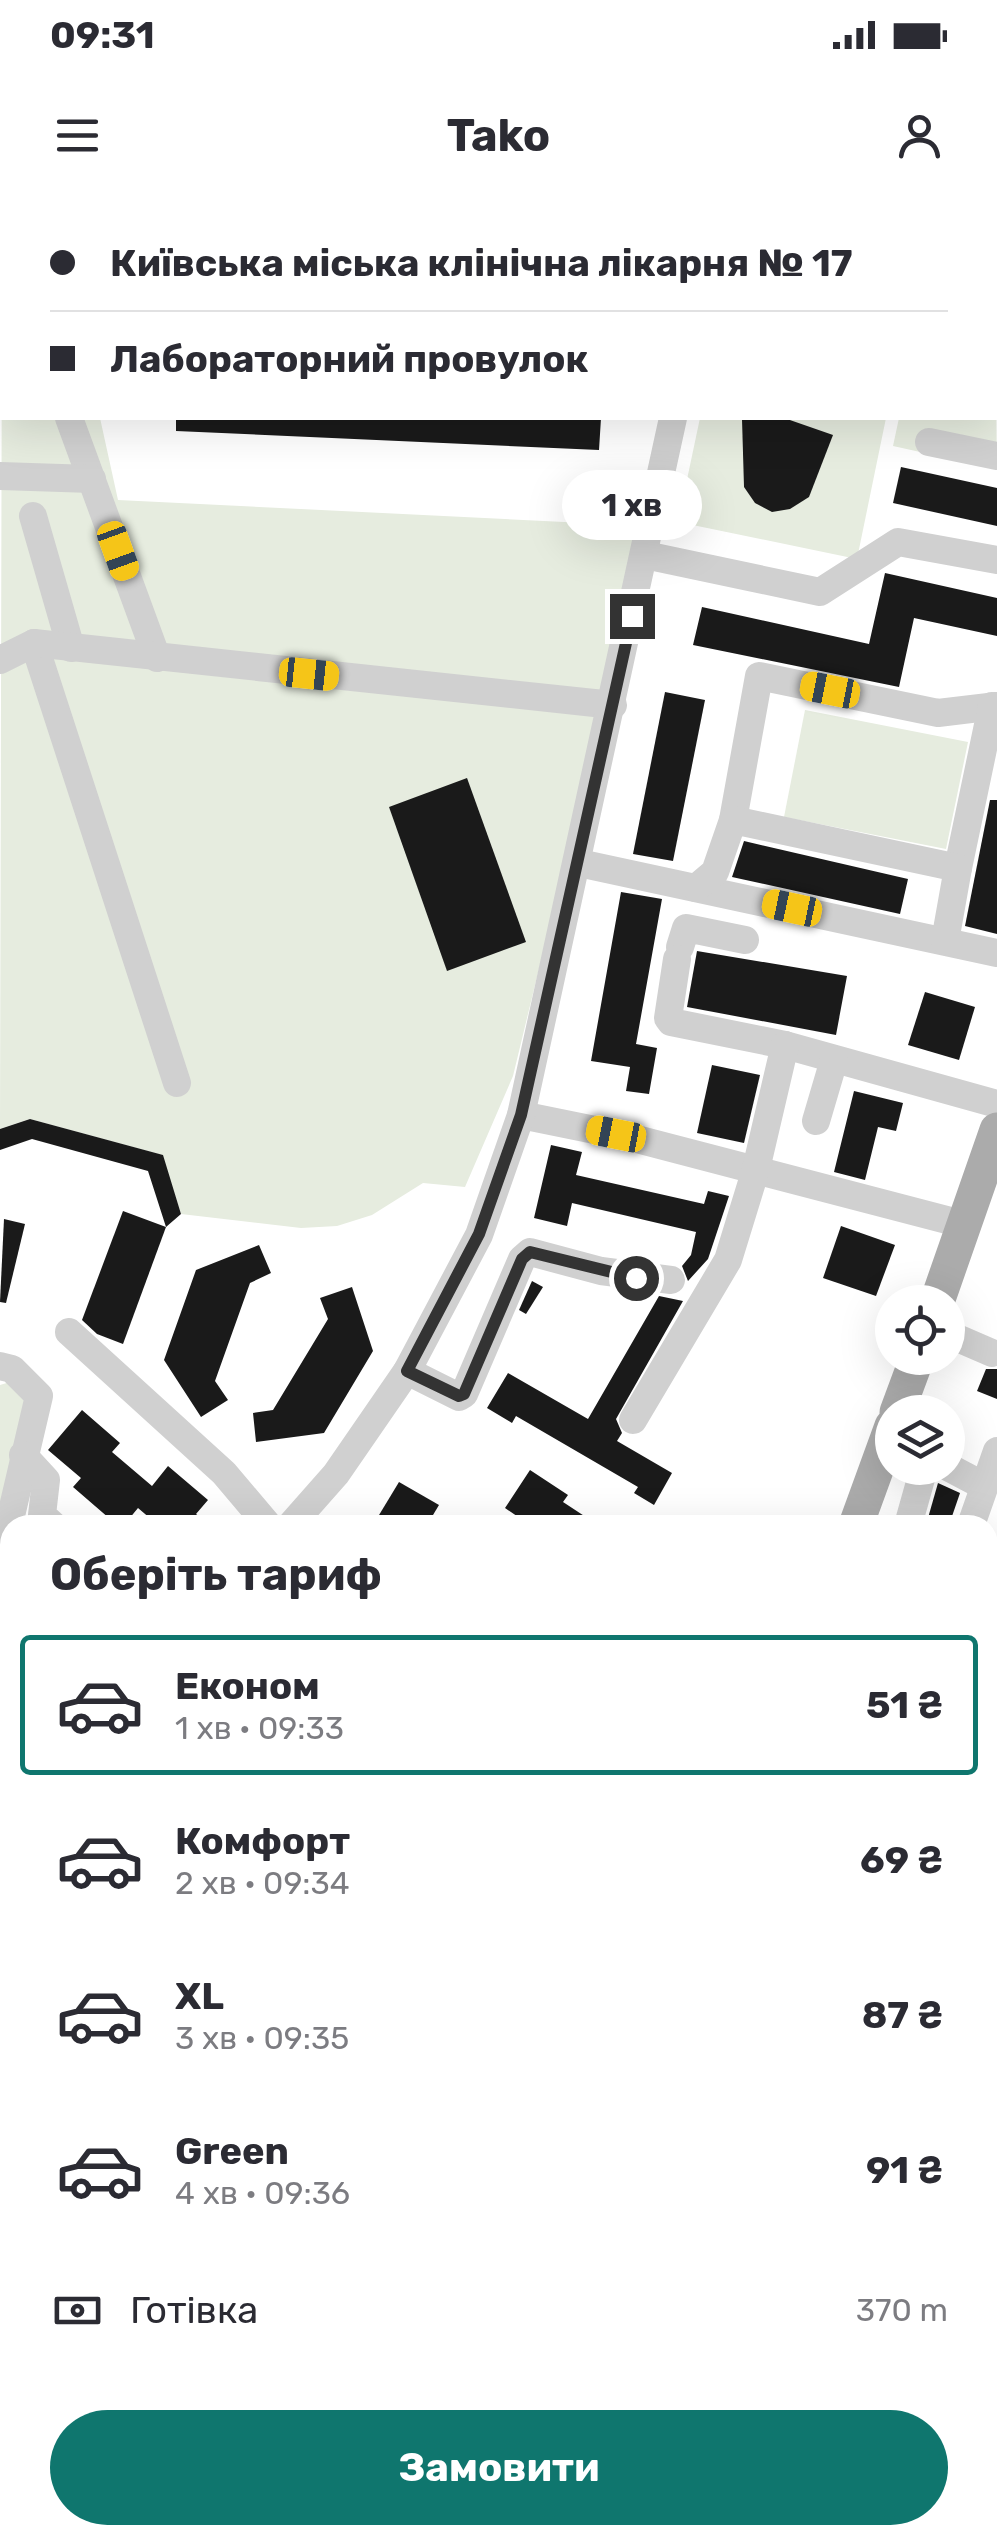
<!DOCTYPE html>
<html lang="uk">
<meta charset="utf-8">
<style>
:root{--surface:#fff;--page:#f7f7f7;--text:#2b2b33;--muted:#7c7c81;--line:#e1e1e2;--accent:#0f766e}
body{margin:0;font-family:Rubik,sans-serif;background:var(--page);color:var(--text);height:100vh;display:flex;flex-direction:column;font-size:38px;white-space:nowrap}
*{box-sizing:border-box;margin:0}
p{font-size:32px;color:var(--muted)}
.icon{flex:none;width:55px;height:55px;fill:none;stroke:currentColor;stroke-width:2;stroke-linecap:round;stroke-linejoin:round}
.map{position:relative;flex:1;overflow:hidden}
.panel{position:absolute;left:0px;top:1315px;width:998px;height:1030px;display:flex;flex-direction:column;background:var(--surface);border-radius:30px 30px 0 0;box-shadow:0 10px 40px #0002}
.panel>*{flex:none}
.hud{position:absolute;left:0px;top:0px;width:998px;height:220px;box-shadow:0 10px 40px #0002;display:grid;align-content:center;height:220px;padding:0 50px;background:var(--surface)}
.fabs{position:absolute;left:875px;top:1085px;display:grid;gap:20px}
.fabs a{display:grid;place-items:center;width:90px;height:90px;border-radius:50%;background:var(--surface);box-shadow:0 10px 40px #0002;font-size:50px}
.end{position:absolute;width:45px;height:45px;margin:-22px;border:12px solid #333;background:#fff;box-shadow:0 0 0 5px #fff}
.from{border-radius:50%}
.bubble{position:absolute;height:70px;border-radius:35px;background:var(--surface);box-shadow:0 10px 40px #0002;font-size:32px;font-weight:700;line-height:70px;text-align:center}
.car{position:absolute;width:30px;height:60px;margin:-30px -15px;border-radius:12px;box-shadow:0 0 8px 2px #0007;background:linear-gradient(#f5c518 24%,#345 0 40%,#f5c518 0 76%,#345 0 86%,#f5c518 0)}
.hud b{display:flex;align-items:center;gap:35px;height:95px;font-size:38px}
.hud b+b{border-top:2px solid var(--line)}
.hud i{width:25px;height:25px;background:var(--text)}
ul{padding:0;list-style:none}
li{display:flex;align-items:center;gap:30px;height:140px;margin:0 20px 15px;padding:0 30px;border:5px solid transparent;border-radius:10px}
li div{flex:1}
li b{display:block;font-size:38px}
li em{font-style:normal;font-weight:700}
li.selected{border-color:var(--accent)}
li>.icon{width:90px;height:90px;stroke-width:1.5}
h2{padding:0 50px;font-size:45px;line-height:120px}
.pay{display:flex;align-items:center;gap:25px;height:110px;padding:0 50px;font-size:38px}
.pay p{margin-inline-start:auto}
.action{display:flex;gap:20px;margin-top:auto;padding:20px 50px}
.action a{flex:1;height:115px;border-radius:60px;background:var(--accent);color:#fff;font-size:40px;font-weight:700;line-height:115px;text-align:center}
.status{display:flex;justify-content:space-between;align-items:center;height:70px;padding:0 50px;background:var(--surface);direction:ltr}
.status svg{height:28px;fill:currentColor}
header{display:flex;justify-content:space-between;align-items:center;height:130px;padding:0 50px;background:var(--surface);font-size:45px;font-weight:700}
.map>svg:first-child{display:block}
</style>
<div class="status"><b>09:31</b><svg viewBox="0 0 49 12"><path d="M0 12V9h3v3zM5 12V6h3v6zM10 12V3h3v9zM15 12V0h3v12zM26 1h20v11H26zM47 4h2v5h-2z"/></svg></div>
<header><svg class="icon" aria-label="menu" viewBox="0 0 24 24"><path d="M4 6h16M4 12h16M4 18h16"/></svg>Tako<svg class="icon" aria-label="person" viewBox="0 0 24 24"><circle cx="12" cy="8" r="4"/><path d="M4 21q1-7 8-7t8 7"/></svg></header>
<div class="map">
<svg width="997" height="2345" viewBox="0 0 997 2345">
<rect width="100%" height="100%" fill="#fff"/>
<!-- green -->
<g fill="#e6ecdf">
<path d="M2,71V218H100L118,300L646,326L513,876L465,987L423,983L372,1015L337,1026L301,1028L181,1014L162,955L30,919L0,929Z"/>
<path d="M995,114L997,269L893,246L899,218H995Z"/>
<path d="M700,218H886L857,359L678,322Z"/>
<path d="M805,510L968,542L946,649L784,617Z"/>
<path d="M10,1182L29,1199L0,1304V1185Z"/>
<path d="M988,1522L997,1525V1946L988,1942Z"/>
</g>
<!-- building -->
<g fill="#1a1a1a">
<path d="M176,218H601L599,250L176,231Z"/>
<path d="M742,219H787L833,235L809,297L790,309L772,312L755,303L744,287Z"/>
<path d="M901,267L997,288V326L893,303Z"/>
<path d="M885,373L997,398V436L914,418L899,487L693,445L702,407L869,444Z"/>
<path d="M665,492L705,500L673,661L633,654Z"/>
<path d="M467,578L526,742L447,771L389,607Z"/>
<path d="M990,600H997V734L965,726Z"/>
<path d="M744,641L908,679L900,714L732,677Z"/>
<path d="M621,692L662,699L636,844L657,848L649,894L626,891L630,867L591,861Z"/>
<path d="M697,751L847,776L836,835L687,807Z"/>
<path d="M925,792L975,807L959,860L908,845Z"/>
<path d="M712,865L760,875L744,943L697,933Z"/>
<path d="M854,891L903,903L896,931L878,927L865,980L834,972Z"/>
<path d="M30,919L163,955L181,1014L166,1027L148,971L32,939L0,950V929Z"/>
<path d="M551,945L582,952L576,975L704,1004L708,991L729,996L708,1059L688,1081L682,1066L691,1055L696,1032L572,1003L567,1026L534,1018Z"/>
<path d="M123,1011L166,1027L123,1144L97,1134L82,1120Z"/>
<path d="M4,1019L25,1024L6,1103L0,1102Z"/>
<path d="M841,1026L895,1045L876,1096L823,1078Z"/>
<path d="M259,1045L271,1073L250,1083L215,1181L228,1200L201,1217L164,1160L196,1070Z"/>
<path d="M532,1081L543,1087L526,1114L519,1110Z"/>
<path d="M352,1087L373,1151L324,1233L256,1242L253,1213L273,1210L328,1119L320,1098Z"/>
<path d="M659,1096L683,1101L616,1219L622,1233L617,1241L672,1273L654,1305L634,1293L638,1287L516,1216L512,1223L487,1208L508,1173L588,1219Z"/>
<path d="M986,1169H997V1199L977,1191Z"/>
<path d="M82,1210L120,1243L112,1252L152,1286L168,1266L208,1300L196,1314L210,1325H158L138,1308L124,1325H117L73,1287L81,1278L48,1250Z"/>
<path d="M530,1270L568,1295L563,1302L598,1325H530L505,1308Z"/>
<path d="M399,1282L439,1305L427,1325H373Z"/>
<path d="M938,1283L960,1293L949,1325H926Z"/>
</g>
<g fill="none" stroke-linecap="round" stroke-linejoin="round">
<!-- minor -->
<g stroke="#d0d0d0" stroke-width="28">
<path d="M0,76L2,79"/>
<path d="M0,164H2"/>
<path d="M69,218L157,458"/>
<path d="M929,242L997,256"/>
<path d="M0,276L92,279"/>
<path d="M33,316L71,448"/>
<path d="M645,355L820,392L898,342L997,360"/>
<path d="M34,443L177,883"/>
<path d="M0,460L34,443L613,505"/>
<path d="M733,620L759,476L938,513L997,506"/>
<path d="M579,663L997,753"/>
<path d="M958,668L992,506"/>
<path d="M696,688L715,672L733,620L958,668L945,741"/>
<path d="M680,747L686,728L745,740"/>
<path d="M677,759L668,818L671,822L785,845L997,904"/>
<path d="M521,915L629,937L966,1025"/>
<path d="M816,921L834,860"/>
<path d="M69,1132L224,1273L268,1325"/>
<path d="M948,1134L992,1153"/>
<path d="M0,1166L12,1169L39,1196L2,1354L10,1365"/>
<path d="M407,1171L459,1197L464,1194L522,1059L530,1052L601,1071L671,1080"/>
<path d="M633,1220L728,1060L756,969L785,845"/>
<path d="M23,1255L46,1280L42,1315L53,1325"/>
<path d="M948,1267L984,1286"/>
<path d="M291,1325L336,1274L407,1171L479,1035L521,915L673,218"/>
<path d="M908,1325L924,1268"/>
<path d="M971,1325L997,1251"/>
<path d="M988,1369L997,1379"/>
<path d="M0,1516L10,1505"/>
<path d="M0,1604L10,1614"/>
<path d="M0,1657L10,1646"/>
<path d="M988,1843L997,1850"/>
<path d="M0,2084L10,2094"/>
<path d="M0,2127L10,2117"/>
<path d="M248,2335L259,2345"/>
</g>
<!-- major -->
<g stroke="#ababab" stroke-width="35">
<path d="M937,1102L997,930"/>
<path d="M897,1212L917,1158"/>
<path d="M856,1325L892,1226"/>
<path d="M186,2345L195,2335"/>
</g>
</g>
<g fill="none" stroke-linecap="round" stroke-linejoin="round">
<!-- route -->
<path stroke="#333" stroke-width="12" d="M632,416L521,915L479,1034L407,1171L459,1196L464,1194L522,1059L530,1052L636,1078"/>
</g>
</svg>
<div class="fabs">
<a><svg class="icon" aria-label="locate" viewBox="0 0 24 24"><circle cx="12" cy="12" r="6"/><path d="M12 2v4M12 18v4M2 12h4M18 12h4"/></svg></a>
<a><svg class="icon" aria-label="layers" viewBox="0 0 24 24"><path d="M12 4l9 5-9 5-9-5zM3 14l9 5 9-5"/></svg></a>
</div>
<i class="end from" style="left:636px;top:1078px"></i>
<i class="end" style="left:632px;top:416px"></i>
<div class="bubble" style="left:562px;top:270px;width:140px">1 хв</div>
<i class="car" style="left:118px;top:351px;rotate:160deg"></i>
<i class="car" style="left:309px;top:474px;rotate:96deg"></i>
<i class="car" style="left:830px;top:490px;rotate:281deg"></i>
<i class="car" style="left:792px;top:708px;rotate:282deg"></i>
<i class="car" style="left:616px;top:934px;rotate:281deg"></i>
<div class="hud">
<b><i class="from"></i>Київська міська клінічна лікарня № 17</b>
<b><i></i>Лабораторний провулок</b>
</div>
<section class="panel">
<h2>Оберіть тариф</h2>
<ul>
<li class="selected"><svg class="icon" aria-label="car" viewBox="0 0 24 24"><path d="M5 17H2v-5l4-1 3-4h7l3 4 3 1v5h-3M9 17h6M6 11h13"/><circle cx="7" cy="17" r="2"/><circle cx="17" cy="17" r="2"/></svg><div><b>Економ</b><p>1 хв · 09:33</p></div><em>51 ₴</em></li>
<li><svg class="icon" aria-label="car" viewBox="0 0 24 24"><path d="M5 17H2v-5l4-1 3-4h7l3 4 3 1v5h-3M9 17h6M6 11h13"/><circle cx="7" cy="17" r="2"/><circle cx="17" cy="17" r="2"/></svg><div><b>Комфорт</b><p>2 хв · 09:34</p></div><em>69 ₴</em></li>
<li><svg class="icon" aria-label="car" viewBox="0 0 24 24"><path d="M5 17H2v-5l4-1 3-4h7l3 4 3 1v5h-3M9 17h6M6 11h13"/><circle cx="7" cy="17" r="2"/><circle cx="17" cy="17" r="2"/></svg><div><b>XL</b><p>3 хв · 09:35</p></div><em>87 ₴</em></li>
<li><svg class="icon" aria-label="car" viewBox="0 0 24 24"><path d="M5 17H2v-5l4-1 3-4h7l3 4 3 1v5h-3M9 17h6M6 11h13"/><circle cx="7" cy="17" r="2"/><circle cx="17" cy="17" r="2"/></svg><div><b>Green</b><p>4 хв · 09:36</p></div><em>91 ₴</em></li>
</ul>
<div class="pay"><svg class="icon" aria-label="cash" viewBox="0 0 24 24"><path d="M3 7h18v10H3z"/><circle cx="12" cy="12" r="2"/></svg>Готівка<p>370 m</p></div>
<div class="action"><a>Замовити</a></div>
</section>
</div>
